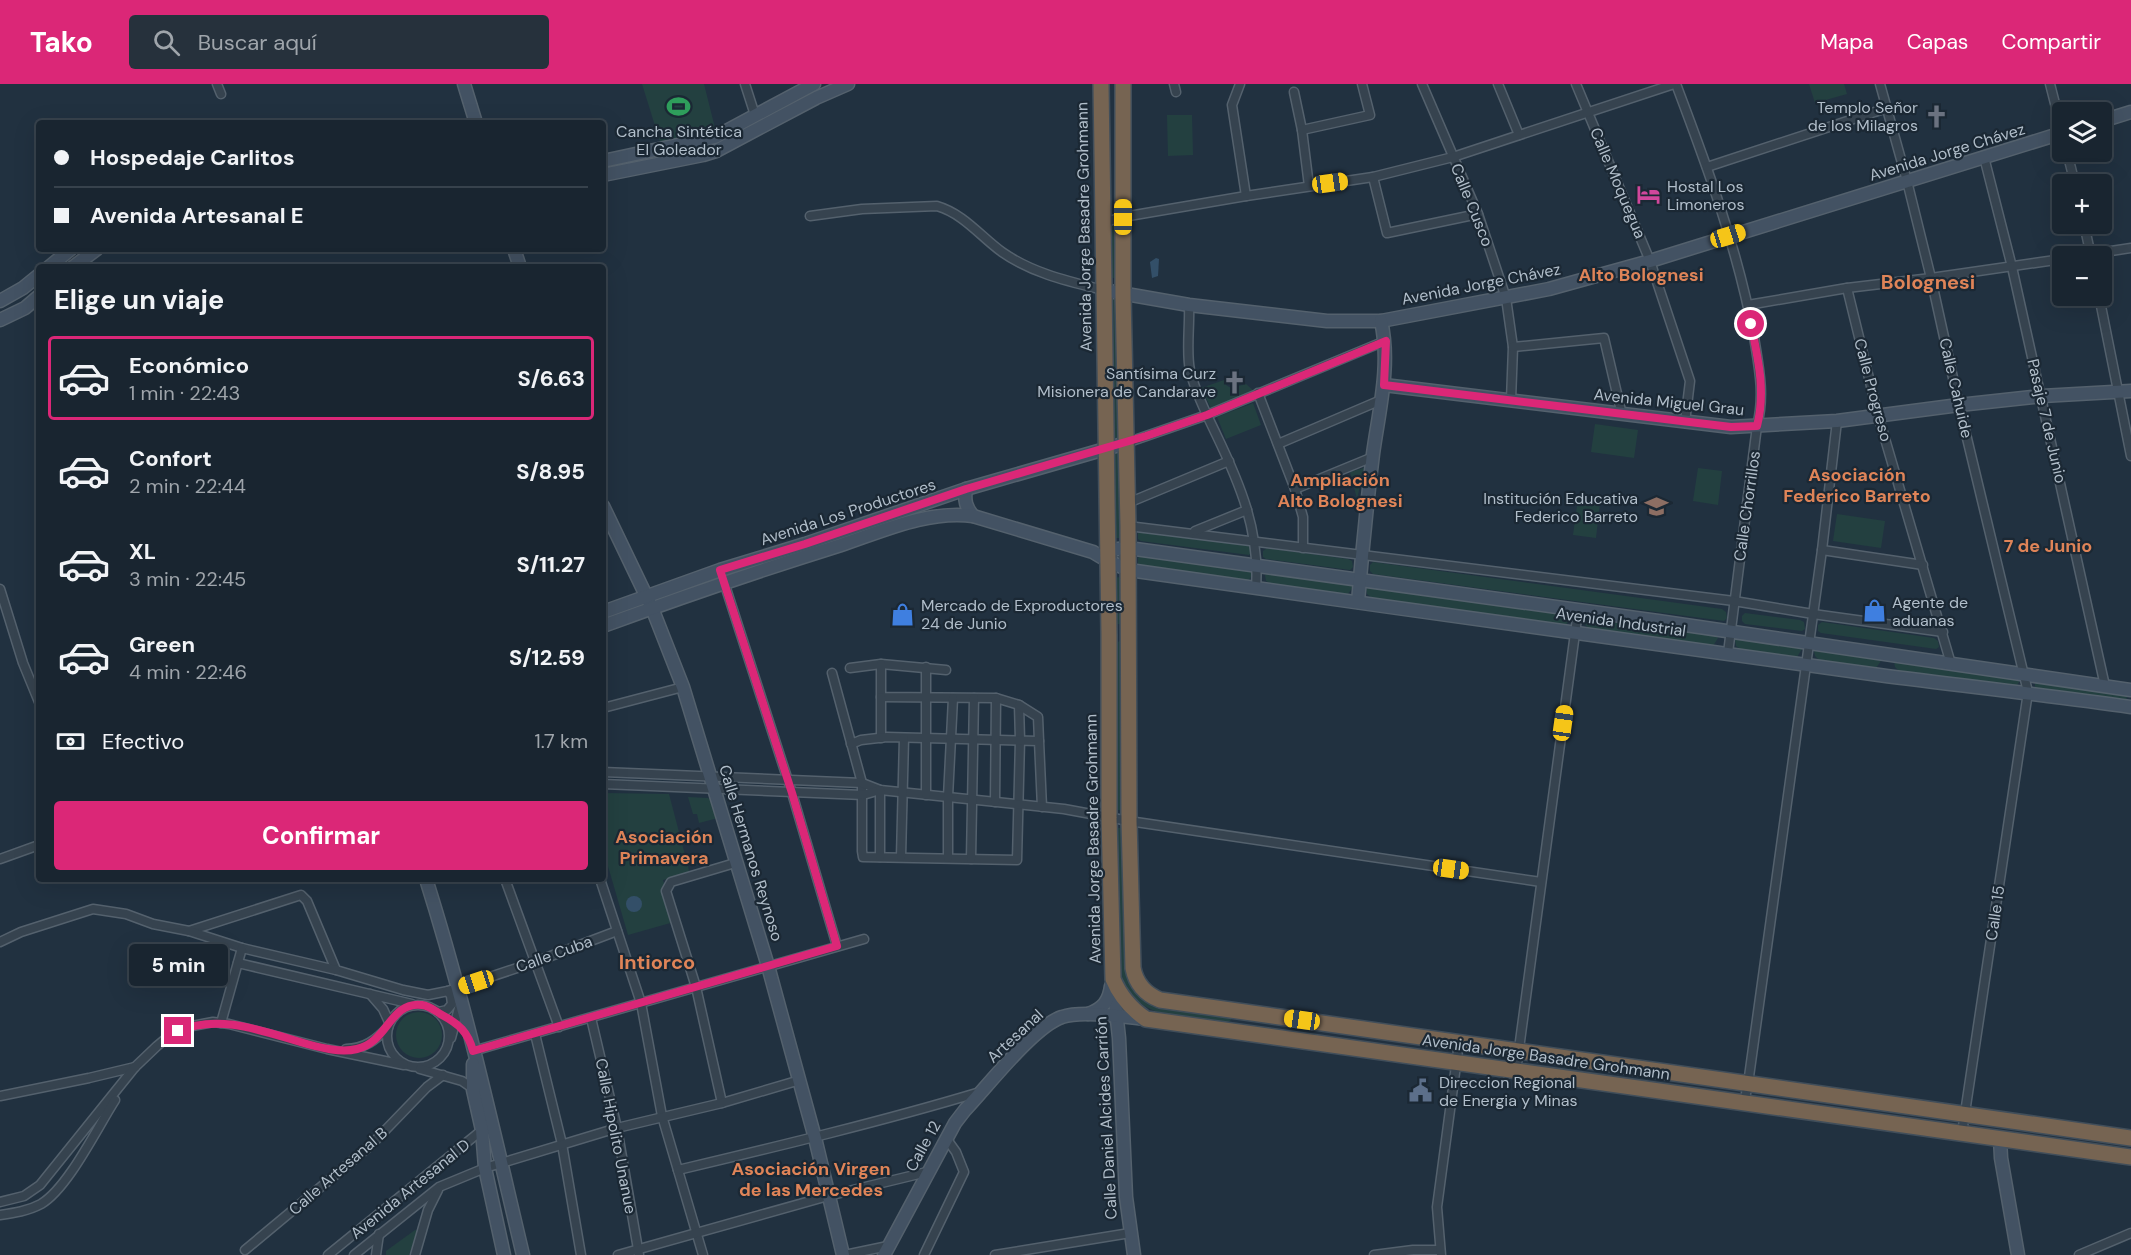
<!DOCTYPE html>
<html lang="es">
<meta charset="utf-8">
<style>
:root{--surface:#192530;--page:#26313c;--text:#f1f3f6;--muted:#9fa5ab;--line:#37424c;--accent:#db2777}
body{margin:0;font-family:"DM Sans",sans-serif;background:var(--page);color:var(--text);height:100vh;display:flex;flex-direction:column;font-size:22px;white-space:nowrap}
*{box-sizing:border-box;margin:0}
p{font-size:20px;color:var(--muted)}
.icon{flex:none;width:33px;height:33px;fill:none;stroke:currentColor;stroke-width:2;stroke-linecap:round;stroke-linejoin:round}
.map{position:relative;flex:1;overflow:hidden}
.sheet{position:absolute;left:36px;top:180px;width:570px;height:618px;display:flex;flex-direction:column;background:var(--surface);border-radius:6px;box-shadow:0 6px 24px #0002,0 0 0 2px var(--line)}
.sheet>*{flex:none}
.top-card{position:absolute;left:36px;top:36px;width:570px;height:132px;border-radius:6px;box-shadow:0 6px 24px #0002,0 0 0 2px var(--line);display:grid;align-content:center;height:132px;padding:0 18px;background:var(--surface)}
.fabs{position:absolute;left:2052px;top:18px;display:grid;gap:12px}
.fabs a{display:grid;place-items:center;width:60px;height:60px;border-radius:6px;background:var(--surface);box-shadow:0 6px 24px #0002,0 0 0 2px var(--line);font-size:30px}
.end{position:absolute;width:27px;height:27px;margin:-14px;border:8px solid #db2777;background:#fff;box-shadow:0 0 0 3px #fff}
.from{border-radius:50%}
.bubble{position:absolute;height:42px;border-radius:6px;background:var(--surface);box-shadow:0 6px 24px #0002,0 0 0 2px var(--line);font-size:20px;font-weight:700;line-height:42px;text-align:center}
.car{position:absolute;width:18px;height:36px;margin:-18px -9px;border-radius:8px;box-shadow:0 0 4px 2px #0007;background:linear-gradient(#f5c518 24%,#345 0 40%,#f5c518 0 76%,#345 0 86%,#f5c518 0)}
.top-card b{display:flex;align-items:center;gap:21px;height:57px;font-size:22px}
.top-card b+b{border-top:2px solid var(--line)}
.top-card i{width:15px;height:15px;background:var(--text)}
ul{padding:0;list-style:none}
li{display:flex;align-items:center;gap:18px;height:84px;margin:0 12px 9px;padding:0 6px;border:3px solid transparent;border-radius:6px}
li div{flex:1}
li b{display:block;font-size:22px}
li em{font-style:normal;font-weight:700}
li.on{border-color:var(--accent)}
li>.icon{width:54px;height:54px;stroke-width:1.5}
h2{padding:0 18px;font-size:27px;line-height:72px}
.pay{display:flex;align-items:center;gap:15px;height:66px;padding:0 18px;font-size:22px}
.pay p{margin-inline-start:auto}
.cta{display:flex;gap:12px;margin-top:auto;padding:12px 18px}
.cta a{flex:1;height:69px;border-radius:6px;background:var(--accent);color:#fff;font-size:24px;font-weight:700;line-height:69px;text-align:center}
header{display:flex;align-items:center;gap:36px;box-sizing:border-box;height:84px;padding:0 30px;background:var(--accent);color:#fff}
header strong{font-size:28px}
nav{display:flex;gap:33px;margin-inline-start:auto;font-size:21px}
.search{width:420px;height:54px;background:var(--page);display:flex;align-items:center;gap:15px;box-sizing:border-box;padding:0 21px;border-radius:6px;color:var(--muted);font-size:22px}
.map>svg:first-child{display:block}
</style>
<header>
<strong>Tako</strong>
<div class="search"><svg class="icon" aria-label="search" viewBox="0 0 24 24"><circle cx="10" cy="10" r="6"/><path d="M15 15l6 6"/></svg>Buscar aquí</div>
<nav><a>Mapa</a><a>Capas</a><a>Compartir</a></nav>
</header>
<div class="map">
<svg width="2131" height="1171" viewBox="0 0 2131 1171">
<rect width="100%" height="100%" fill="#213140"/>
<!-- green -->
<g fill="#234040">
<path d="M642,0H704L715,44L661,61Z"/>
<path d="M1809,0H1844L1847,10L1815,19Z"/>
<path d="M1192,31L1193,71L1168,72L1167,31Z"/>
<path d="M1115,141L1119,145L1117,194H1113L1109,192L1110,142Z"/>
<path d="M1115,215L1119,219V354H1114L1111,352L1110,216Z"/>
<path d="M1224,296L1226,301L1231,304L1246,300L1254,307L1211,324L1201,304Z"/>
<path d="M1253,319L1261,341L1226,355L1217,333Z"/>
<path d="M1595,340L1638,346L1634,374L1591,368Z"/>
<path d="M1117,367L1121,371L1122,450L1120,454H1116L1113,452L1112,368Z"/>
<path d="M1364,384L1357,415L1350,388Z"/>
<path d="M1698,384L1722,387L1718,421L1693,417Z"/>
<path d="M1578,415L1600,419L1596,454L1573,451Z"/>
<path d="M1837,430L1885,437L1881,464L1833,457Z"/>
<path d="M1142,446L1247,460L1251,463V469L1249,471L1141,457L1138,455V449Z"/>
<path d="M1267,464L1348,475L1352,477L1353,483L1350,486L1266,475L1263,473V467Z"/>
<path d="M1142,471L1250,487L1253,490L1248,497L1143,483L1138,480V474Z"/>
<path d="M1373,478L1722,525L1726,528L1727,534L1724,537L1373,490L1370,487V481Z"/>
<path d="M1269,488L1350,500L1353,503L1348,510L1271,500L1266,497L1265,491Z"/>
<path d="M1119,493L1123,497L1122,541L1114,539V494Z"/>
<path d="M1373,503L1568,531L1571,534L1566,541L1372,514L1367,510L1366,505Z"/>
<path d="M1745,529L1800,536L1804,538L1805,545L1802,547L1745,540L1742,537V532Z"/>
<path d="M1590,533L1715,551L1718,554L1713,562L1589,544L1584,540V535Z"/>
<path d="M1822,538L1934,554L1938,557L1939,563L1936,565L1821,549L1818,547V541Z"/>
<path d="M1742,554L1799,562L1802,565L1797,573L1740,565L1736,562L1735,556Z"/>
<path d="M1120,557L1123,561V726H1118L1115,724V559Z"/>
<path d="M1821,565L1878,574L1881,577L1876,584L1819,576L1815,572L1814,567Z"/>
<path d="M1901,576L2021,595L2016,603L1899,587L1895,583L1894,578Z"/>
<path d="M2035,597L2129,611L2124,618L2040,606L2035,603Z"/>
<path d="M603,709L669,710L690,790L663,796L674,838L628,851L603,765Z"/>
<path d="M688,713L708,714L714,717L718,734L699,739L697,730H693Z"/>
<path d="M1118,744H1123L1140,910L1232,932L1231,936L1227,939C1184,933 1135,937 1119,889L1116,748Z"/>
<circle cx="419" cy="951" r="23"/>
<path d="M415,1146L418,1147L409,1171H386V1167Z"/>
</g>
<!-- water -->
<g fill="#334f68">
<path d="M1156,174L1159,175L1158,192L1152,194L1150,178Z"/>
<circle cx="634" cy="820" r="8"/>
</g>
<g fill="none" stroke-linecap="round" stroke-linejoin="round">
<defs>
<g id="street">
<path d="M217,0L221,10"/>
<path d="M745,0L755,31"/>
<path d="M1174,0L1176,8"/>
<path d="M1240,0L1232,21L1246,112"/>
<path d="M1422,0L1478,130L1506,214L1513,263L1511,316"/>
<path d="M1498,0L1519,51"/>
<path d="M1576,0L1650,177L1690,297L1685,338"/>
<path d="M1676,0C1707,82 1738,166 1754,253C1759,284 1765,311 1757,342L1728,569"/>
<path d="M1880,0L1907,97L1931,194L1959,321L2028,608L1962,1049"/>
<path d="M2050,0L2062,47"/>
<path d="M1294,8L1302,46L1309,102"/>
<path d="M1302,46L1370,31L1362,0"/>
<path d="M2067,68L2075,100"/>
<path d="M1984,73L2012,183L2105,602"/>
<path d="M1707,83L1887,24"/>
<path d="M1373,93L1387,149L1478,130"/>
<path d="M810,132L862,125L937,122C964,130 980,152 1002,168C1032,189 1067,197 1103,206"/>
<path d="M1102,139L1123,133L1246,112L1373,93L1453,73L1674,0"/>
<path d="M2084,140L2091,172"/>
<path d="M2078,172L2131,164"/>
<path d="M1847,204L1878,331L1951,580"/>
<path d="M2099,212L2131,372"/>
<path d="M1189,221C1190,240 1186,269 1190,286C1194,306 1207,331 1216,350C1240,400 1260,447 1256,504"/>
<path d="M1748,221L1847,204L1931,194L2062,175"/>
<path d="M1513,263L1604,254L1622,331"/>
<path d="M1258,309L1295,405L1303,433V464"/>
<path d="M1126,359L1207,331L1385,257"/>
<path d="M1278,360L1381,316"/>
<path d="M1295,405L1373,373"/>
<path d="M1128,419L1229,377"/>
<path d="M1128,442L1734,517L1813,530L1943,548"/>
<path d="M1195,447L1247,426"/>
<path d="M1822,466L1923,481"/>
<path d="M723,495L792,709L837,862"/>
<path d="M0,505L23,579L39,618"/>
<path d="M850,584L881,580L946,586"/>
<path d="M832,589L862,699V767L863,773L1017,776L1020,656L1019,621L996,614L881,613V580"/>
<path d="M881,613V654"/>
<path d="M1019,621L1038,633L1039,657"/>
<path d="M603,624L683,603"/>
<path d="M851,660L861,656L887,653L1039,657L1042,723"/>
<path d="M603,688L862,699L880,706L1064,725L1129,737L1541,798"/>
<path d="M603,700L863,711L880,706"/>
<path d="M926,711V583"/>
<path d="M995,718L996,614"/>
<path d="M880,773V706"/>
<path d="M901,773L904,654"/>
<path d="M948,774V713L953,614"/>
<path d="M0,775L39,761"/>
<path d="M971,775L974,614"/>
<path d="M505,795L559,943"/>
<path d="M600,795L641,919L662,1032L703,1171"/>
<path d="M189,847L301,811L307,817L336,886L403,906L428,911L448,907L535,878L617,847"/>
<path d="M0,858L21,848L93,825L126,830L153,840L189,847L242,864L336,886"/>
<path d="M238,879L412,920"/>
<path d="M370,910L383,925L389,938"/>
<circle cx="418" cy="952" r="31"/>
<path d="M438,928L447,926L452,920L451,912L448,907"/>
<path d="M591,934L617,1044L639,1171"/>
<path d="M221,939L242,864"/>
<path d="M535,950L562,1060L581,1171"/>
<path d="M451,954L460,920"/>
<path d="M346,965C364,965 376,956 388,943"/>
<path d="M473,967L864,855"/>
<path d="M420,985L462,997L475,1006"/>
<path d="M1516,987L1578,527"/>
<path d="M0,1012L89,994L135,983"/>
<path d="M722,1019L696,903L666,807L671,798L735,779"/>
<path d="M1744,1019L1748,1000L1822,466L1837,337"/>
<path d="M678,1086C779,1062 880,1038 980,1008"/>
<path d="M0,1118L24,1112L40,1101L135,983L157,962L169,952L187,943L213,938L229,940L327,965L404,981"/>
<path d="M0,1131C14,1129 28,1127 41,1120C68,1104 97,1044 115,1016"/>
<path d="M245,1166L370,1062L427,1003L443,991"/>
<path d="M328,1171L482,1046L484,1047"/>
<path d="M354,1171L439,1103L485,1084L617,1044L722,1019L800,996"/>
<path d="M376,1171L379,1150"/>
<path d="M415,1171L428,1126L438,1106"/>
<path d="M618,1171L828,1112L927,1088"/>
<path d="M845,1171L888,1162"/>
<path d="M924,1171L964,1088L956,1068L946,1054"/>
<path d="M995,1171L1130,1149"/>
<path d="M1374,1171L1413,1166H1440"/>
<path d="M1441,1171L1437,1123L1459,959"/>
<path d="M2079,1171L2131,1149"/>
</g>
<g id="secondary">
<path d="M464,0L476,39"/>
<path d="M2102,37L2131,28"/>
<path d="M603,77L715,53L814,0"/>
<path d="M603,91L703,71L716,67L816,14L848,0"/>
<path d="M514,165L520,183"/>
<path d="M49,183L71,165"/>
<path d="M73,183L97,165"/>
<path d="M1103,206L1189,221L1327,237H1381L1549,205L1650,177L2062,49"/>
<path d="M0,217L23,204L39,191"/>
<path d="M0,236L25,224L39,212"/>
<path d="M1384,301L1731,343L1837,337L1959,321L2042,312L2131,307"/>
<path d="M966,405C964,417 966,423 973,432"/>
<path d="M603,422L652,524L683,603L768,882L815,1054L843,1171"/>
<path d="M1108,466L1128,464L1658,537L2131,606"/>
<path d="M1358,518C1362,469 1367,419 1373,370C1379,326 1391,281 1381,237"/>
<path d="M603,528L720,486L805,460L966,405L1126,359"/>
<path d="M603,542C682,513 761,486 841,461C883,447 928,426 973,432L1093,468L1108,477L1129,486C1379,521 1628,558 1879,591C1963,602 2047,611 2131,623"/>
<path d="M426,795C465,918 493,1045 523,1171"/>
<path d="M1113,899L1119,954L1126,1113L1134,1171"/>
<path d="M1088,930C1103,925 1109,917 1111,902"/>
<path d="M473,980V1006L482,1046L485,1084L504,1171"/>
<path d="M2000,1054L2001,1074L2018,1171"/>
<path d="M884,1171L955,1039L965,1026C987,1003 1034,942 1062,933C1082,926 1125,933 1146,935"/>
</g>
<g id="highway">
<path d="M1101,0L1109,551V734L1113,895C1120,912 1130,924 1146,935L2131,1073"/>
<path d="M1123,0V211L1128,442L1129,737L1133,884C1136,900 1145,910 1160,916L2131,1054"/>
</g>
</defs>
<!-- street casing -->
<use href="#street" stroke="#54616d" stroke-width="11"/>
<!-- secondary casing -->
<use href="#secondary" stroke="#54616d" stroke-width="15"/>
<!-- highway casing -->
<use href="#highway" stroke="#414e5a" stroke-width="18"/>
<!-- street -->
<use href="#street" stroke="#36434f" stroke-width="8"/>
<!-- secondary -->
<use href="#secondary" stroke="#435263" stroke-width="12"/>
<!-- highway -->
<use href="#highway" stroke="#766452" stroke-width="15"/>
</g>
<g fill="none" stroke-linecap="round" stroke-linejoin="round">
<!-- route -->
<path stroke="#db2777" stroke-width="8" d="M178,947C220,929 265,948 307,960C322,964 341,969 357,965C388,958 390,917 422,921C430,922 435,927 442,931C459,940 468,948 473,967L837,862L792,709L720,486L805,460L966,405L1146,352L1207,331L1386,257L1384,301L1731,343L1757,342C1766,307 1758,275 1751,240"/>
</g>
<!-- icons -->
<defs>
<symbol id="stadium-bare" viewBox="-9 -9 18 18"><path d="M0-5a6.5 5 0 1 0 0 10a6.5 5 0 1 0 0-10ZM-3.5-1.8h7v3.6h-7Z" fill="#2e9e5b" stroke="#1b2834" stroke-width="2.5" paint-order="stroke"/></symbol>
<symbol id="church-bare" viewBox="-9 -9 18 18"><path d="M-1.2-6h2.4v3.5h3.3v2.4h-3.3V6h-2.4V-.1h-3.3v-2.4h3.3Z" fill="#6b7280" stroke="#1b2834" stroke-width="2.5" paint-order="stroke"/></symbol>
<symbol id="hotel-bare" viewBox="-9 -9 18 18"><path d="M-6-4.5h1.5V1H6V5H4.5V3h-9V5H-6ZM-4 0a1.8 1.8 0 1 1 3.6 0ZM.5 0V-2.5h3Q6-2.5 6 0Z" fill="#d1479c" stroke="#1b2834" stroke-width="2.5" paint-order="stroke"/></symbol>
<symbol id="school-bare" viewBox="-9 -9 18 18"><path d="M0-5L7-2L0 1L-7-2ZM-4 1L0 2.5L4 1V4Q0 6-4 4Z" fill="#8d6e63" stroke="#1b2834" stroke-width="2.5" paint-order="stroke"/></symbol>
<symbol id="shop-bare" viewBox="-9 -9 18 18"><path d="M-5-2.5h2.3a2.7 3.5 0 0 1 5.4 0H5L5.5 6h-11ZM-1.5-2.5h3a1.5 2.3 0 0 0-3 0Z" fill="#3f7fe0" stroke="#1b2834" stroke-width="2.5" paint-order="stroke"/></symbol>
<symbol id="civic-bare" viewBox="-9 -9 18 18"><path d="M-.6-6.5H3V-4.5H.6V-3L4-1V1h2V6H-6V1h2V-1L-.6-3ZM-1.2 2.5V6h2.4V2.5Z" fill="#5c6f8a" stroke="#1b2834" stroke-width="2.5" paint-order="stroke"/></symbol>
</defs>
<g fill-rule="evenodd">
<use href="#stadium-bare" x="662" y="6" width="33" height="33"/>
<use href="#church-bare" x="1920" y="16" width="33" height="33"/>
<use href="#hotel-bare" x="1632" y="94" width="33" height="33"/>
<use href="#church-bare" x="1218" y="282" width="33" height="33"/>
<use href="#school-bare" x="1640" y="406" width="33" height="33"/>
<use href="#shop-bare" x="1858" y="510" width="33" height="33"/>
<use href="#shop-bare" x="886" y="514" width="33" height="33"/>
<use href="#civic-bare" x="1404" y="990" width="33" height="33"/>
</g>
<g text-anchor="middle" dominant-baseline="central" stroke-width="4.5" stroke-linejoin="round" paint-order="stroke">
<!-- poi labels -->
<g font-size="16" fill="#b1beca" stroke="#1b2834" text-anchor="start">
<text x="1918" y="23" text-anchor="end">Templo Señor<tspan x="1918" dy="18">de los Milagros</tspan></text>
<text x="679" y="47" text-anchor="middle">Cancha Sintética<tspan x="679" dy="18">El Goleador</tspan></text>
<text x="1667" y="102">Hostal Los<tspan x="1667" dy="18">Limoneros</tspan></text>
<text x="1216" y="289" text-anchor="end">Santísima Curz<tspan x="1216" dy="18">Misionera de Candarave</tspan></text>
<text x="1638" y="414" text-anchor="end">Institución Educativa<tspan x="1638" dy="18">Federico Barreto</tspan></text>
<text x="1892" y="518">Agente de<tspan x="1892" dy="18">aduanas</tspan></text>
<text x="921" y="521">Mercado de Exproductores<tspan x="921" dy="18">24 de Junio</tspan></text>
<text x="1439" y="998">Direccion Regional<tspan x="1439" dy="18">de Energia y Minas</tspan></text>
</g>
<!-- street labels -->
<g font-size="16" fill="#b1beca" stroke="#1b2834">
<text transform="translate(1947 68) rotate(-17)">Avenida Jorge Chávez</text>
<text transform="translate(1618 99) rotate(67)">Calle Moquegua</text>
<text transform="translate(1472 121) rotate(68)">Calle Cusco</text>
<text transform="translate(1084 143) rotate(-91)">Avenida Jorge Basadre Grohmann</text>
<text transform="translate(1481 200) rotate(-11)">Avenida Jorge Chávez</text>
<text transform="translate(1956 304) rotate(77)">Calle Cahuide</text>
<text transform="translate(1873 306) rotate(75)">Calle Progreso</text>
<text transform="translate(1669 318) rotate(6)">Avenida Miguel Grau</text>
<text transform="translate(2047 337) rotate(77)">Pasaje 7 de Junio</text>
<text transform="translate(1747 422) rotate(-82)">Calle Chorrillos</text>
<text transform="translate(848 428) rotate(-18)">Avenida Los Productores</text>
<text transform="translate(1621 538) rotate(8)">Avenida Industrial</text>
<text transform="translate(1093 755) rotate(-91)">Avenida Jorge Basadre Grohmann</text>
<text transform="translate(751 769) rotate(73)">Calle Hermanos Reynoso</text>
<text transform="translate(1995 829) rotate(-82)">Calle 15</text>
<text transform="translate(554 870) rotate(-20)">Calle Cuba</text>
<text transform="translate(1015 952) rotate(-43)">Artesanal</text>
<text transform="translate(1546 973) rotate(8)">Avenida Jorge Basadre Grohmann</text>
<text transform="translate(1106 1034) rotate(-93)">Calle Daniel Alcides Carrión</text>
<text transform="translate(616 1052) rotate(79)">Calle Hipolito Unanue</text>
<text transform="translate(923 1062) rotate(-61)">Calle 12</text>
<text transform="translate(338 1087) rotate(-41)">Calle Artesanal B</text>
<text transform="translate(410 1105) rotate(-39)">Avenida Artesanal D</text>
</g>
<!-- neighbourhood labels -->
<g font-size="18" font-weight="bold" fill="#df8458" stroke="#1b2834">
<text x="1641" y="191">Alto Bolognesi</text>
<text x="1857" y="391">Asociación<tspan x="1857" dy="21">Federico Barreto</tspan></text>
<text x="1340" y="396">Ampliación<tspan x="1340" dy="21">Alto Bolognesi</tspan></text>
<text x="2048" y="462">7 de Junio</text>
<text x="664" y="753">Asociación<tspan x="664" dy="21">Primavera</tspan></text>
<text x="811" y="1085">Asociación Virgen<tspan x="811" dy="21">de las Mercedes</tspan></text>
</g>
<!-- quarter labels -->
<g font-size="20" font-weight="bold" fill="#df8458" stroke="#1b2834">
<text x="1928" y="198">Bolognesi</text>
<text x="657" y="878">Intiorco</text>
</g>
</g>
</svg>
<div class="fabs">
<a><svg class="icon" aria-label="layers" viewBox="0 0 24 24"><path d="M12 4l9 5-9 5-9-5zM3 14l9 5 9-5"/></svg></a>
<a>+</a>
<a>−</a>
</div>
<i class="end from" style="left:1751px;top:240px"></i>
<i class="end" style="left:178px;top:947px"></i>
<div class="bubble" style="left:129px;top:860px;width:99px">5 min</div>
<i class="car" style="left:1330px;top:99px;rotate:82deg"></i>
<i class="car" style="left:1123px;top:133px;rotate:0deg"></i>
<i class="car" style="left:1728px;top:152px;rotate:73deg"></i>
<i class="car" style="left:1563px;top:639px;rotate:8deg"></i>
<i class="car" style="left:1451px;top:785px;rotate:98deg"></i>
<i class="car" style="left:476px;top:898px;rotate:252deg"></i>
<i class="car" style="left:1302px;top:936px;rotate:278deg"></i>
<div class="top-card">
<b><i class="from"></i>Hospedaje Carlitos</b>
<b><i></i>Avenida Artesanal E</b>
</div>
<section class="sheet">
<h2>Elige un viaje</h2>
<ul>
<li class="on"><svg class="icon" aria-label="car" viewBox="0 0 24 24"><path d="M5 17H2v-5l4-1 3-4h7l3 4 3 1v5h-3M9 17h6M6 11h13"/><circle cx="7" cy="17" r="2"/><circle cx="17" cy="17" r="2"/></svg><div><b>Económico</b><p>1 min · 22:43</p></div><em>S/6.63</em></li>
<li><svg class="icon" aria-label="car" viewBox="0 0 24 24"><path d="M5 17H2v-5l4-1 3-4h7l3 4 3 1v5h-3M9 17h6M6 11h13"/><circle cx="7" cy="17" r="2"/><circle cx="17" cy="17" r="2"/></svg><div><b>Confort</b><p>2 min · 22:44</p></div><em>S/8.95</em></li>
<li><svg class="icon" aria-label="car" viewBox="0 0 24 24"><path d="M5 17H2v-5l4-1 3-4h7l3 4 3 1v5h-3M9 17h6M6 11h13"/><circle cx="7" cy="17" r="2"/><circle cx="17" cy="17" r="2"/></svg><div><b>XL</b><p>3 min · 22:45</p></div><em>S/11.27</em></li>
<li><svg class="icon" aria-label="car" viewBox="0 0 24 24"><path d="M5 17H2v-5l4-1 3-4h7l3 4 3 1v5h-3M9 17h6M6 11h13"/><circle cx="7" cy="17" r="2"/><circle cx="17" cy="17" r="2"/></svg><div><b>Green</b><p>4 min · 22:46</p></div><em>S/12.59</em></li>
</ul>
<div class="pay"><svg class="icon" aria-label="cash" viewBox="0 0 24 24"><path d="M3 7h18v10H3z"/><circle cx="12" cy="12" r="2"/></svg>Efectivo<p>1.7 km</p></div>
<div class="cta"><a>Confirmar</a></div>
</section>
</div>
